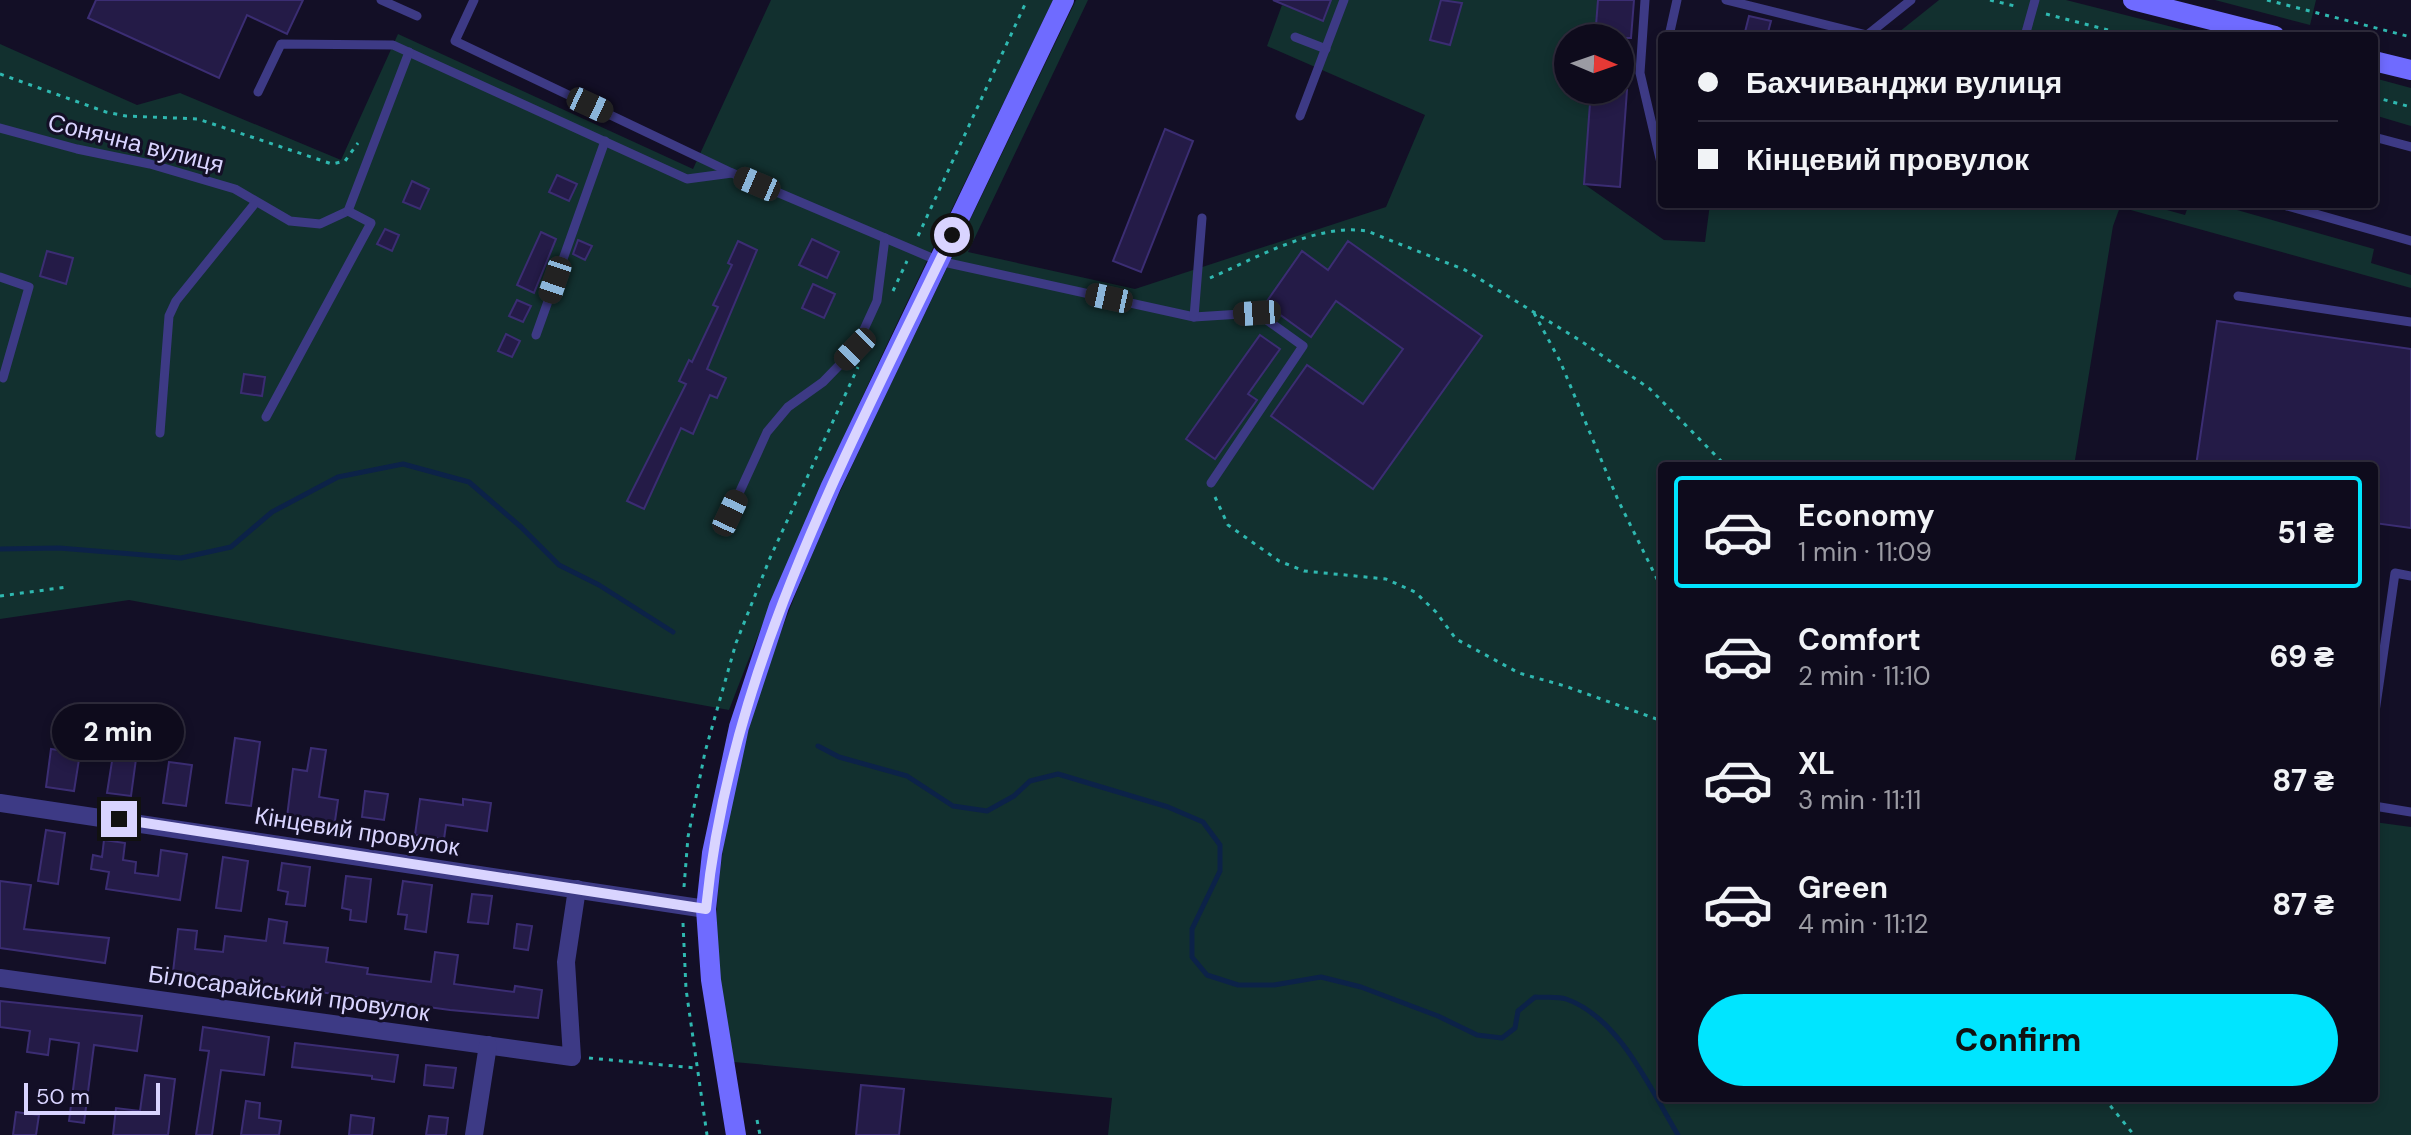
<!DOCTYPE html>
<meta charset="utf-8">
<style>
:root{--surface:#0e0b1c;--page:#1c1929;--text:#f1f3f6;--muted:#9b9ba3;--line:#2e2b3b;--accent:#00e5ff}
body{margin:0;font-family:"DM Sans",sans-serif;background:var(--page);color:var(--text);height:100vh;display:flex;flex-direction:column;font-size:30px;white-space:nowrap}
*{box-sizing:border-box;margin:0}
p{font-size:26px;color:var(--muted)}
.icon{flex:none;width:44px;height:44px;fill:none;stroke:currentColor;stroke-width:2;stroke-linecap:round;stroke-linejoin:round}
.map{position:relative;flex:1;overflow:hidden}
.side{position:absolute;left:1658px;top:462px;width:720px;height:640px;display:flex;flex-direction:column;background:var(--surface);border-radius:8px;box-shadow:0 4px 12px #0003,0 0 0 2px var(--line)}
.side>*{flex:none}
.banner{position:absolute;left:1658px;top:32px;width:720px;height:176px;border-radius:8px;box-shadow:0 4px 12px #0003,0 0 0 2px var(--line);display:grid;align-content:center;height:176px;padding:0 40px;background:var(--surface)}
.needle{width:52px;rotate:92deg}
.controls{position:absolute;left:1554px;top:24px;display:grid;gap:16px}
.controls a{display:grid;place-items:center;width:80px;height:80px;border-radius:50%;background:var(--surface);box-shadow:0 4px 12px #0003,0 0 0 2px var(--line);font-size:40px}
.scale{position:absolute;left:24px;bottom:20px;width:136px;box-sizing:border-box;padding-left:8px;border:4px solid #d9d4ff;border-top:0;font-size:22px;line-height:28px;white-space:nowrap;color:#d9d4ff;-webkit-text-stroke:6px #130f26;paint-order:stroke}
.end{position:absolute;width:36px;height:36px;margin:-18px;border:10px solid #d9d4ff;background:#111;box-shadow:0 0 0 4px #111}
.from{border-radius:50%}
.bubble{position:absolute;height:56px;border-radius:28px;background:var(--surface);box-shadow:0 4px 12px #0003,0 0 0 2px var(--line);font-size:26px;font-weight:800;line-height:56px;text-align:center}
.car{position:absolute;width:24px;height:48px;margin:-24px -12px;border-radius:10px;box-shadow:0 0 6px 2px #0007;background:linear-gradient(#222 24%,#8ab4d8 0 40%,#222 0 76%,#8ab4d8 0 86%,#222 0)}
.banner b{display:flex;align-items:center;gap:28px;height:76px;font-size:30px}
.banner b+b{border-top:2px solid var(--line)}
.banner i{width:20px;height:20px;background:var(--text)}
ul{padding:14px 0 0;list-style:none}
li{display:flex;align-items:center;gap:24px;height:112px;margin:0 16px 12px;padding:0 24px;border:4px solid transparent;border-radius:8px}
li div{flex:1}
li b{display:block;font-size:30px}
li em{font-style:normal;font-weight:800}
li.current{border-color:var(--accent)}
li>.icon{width:72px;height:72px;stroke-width:1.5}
.button{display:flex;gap:16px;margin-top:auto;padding:16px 40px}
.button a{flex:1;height:92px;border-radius:48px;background:var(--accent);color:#111;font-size:32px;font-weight:800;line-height:92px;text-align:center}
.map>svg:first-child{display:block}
</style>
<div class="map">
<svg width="2411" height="1135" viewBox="0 0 2411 1135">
<rect width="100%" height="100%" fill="#130f26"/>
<!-- green -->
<g fill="#12302f">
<path d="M771,0H1053C941,235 821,466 729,710L129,600L0,619V44L137,105L180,93L341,160L398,34L693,169Z"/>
<path d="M1076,0H1088L968,252L1135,289L1386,207L1425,115L1267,46L1282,5L1323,20L1331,0H1598L1595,38H1568V90H1591L1584,184L1664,240L1705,242L1710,204H2145L2185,215L2189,204H2216L2374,249L2371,263L2411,275V288L2120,207L2113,226L2074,466H1662V1098H2374V822L2411,827V1135H1108L1112,1098L734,1062C726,1013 713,956 717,906C730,714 818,536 900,365C959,243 1017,122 1076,0Z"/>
<path d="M1939,0H2066L2208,36H2092L2076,32L2074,36H1894Z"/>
<path d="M2215,0H2316L2310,25Z"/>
<path d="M2374,78L2411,88V126L2374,115Z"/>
</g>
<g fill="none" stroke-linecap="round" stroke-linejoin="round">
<!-- stream -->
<g stroke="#0c2248" stroke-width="5">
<path d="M0,549L59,548L181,558L231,547L272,512L338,477L403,464L469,482L521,527L559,565L599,585L673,632"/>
<path d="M818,746L839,757L907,776L953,806L987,811L1014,796L1030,781L1058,774L1168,807L1203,822L1220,845V871L1192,929V957L1207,975L1238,985H1274L1321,977L1361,987L1438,1016L1477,1035L1502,1038L1515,1028L1518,1011L1535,997C1545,998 1557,996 1566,999C1619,1017 1651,1090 1678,1135"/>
</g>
</g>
<!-- building -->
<g fill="#241b47" stroke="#3b2d73" stroke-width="2">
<path d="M96,0H303L287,34L247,15L219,78L88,18Z"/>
<path d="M1273,0H1331L1323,21Z"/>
<path d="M1441,0L1462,3L1450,45L1430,40Z"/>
<path d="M1598,0H1634L1631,38H1595Z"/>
<path d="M1749,16L1771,21L1767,36H1744Z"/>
<path d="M1591,90H1627L1620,187L1584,184Z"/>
<path d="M1165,129L1193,141L1141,272L1113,261Z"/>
<path d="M557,175L577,184L569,201L549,192Z"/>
<path d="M412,181L429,189L420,209L403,202Z"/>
<path d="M385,229L399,235L392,251L377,244Z"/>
<path d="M541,232L556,239L534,293L517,285Z"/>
<path d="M812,239L839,252L827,278L799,265Z"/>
<path d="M578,240L592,246L585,260L573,254Z"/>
<path d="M738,241L757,250L707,369L726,378L717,398L710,395L693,434L681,428L644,509L627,501L686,384L679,381L689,360L692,362L718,307L713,305L732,265L728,263Z"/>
<path d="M1348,241L1482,336L1373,489L1271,416L1307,365L1363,404L1403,349L1336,301L1311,337L1265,304L1302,251L1328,270Z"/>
<path d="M47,251L73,258L66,284L40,276Z"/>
<path d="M813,284L835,294L824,318L802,308Z"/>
<path d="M517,300L531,306L523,322L509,316Z"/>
<path d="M2217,321L2411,349V528L2374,523V466H2196Z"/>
<path d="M506,334L520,341L512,357L498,351Z"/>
<path d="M1260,335L1280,349L1248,394L1257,400L1215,459L1186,439Z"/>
<path d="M244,374L265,377L262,396L241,393Z"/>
<path d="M235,738L260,742L251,806L226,803Z"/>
<path d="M311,748L326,750L319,797L338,800L334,828L318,826L319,821L287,817L293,769L307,771Z"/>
<path d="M51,749L80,753L74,791L46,787Z"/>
<path d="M113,755L136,759L131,796L107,793Z"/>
<path d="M169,762L192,765L186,806L163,803Z"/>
<path d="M365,791L388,794L384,820L362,817Z"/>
<path d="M420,799L463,805V799L491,803L487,831L446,825L444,839L415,835Z"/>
<path d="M46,830L65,833L58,884L38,881Z"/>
<path d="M104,840L125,843L123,860L136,862L135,873L158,876L161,850L187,854L180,900L106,889L109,872L91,869L93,855L102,857Z"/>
<path d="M223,857L248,861L241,911L216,908Z"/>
<path d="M282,863L310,867L305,906L286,904L288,892L278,890Z"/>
<path d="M346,876L371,879L366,922L350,920L351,910L342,908Z"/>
<path d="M0,881L31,885L24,929L109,938L105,963L0,948Z"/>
<path d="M403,881L432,885L426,932L405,929L407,915L398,914Z"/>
<path d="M472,894L492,896L488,924L468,922Z"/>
<path d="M269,919L287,922L284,943L328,948L326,962L368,968L367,974L431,982L435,952L458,955L454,984L514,992L515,986L542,990L538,1018L450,1010L173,972L178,929L197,931L195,949L223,952L225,936L266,941Z"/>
<path d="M517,924L532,926L528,950L514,948Z"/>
<path d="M0,1001L142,1016L137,1051L94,1045L84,1123L69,1121L79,1043L50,1039L48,1055L27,1052L30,1031L0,1027Z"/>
<path d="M203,1027L269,1037L264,1075L221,1070L212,1135H196L209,1051L200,1050Z"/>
<path d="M295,1043L398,1055L394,1082L372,1079V1076L292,1067Z"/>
<path d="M426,1065L456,1068L453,1088L424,1085Z"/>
<path d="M145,1075L175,1079L168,1135H113L116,1108L140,1111Z"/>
<path d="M861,1085L904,1089L899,1135H856Z"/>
<path d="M246,1101L260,1103L259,1118L281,1121L279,1135H241Z"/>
<path d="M16,1112L39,1115L36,1135H13Z"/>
<path d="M351,1115L374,1118L372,1135H349Z"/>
<path d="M429,1116L448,1118L446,1135H426Z"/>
</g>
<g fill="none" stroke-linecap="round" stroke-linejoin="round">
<!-- path -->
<g stroke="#2fb8b0" stroke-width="3" stroke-dasharray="4 6" stroke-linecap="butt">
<path d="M1990,0L2019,7"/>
<path d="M2267,0L2411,37"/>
<path d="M2046,14L2131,36"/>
<path d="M0,74L106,112L126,116L198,119L332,164L345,161L358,143"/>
<path d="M2374,97L2411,107"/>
<path d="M918,236L1027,0"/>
<path d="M1210,278C1256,258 1317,223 1367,231L1465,270L1581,341L1650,389L1726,466"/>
<path d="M893,291L907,261"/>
<path d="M1534,313L1560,361L1618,500L1662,589"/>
<path d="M1215,497L1228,525L1279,561L1304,571L1386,579L1415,592L1436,612L1456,639L1519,673L1565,686L1662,721"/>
<path d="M0,596L67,587"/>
<path d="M684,887L688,837L705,752L736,643L770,558L858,367"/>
<path d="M683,923L686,989L707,1135"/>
<path d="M589,1058L696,1068"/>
<path d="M2104,1098L2134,1135"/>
<path d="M757,1120L760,1135"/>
</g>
<!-- lane -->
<g stroke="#3d3a85" stroke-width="9">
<path d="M381,0L417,16"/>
<path d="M474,0L455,41L732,173L939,261L1194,317L1257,313L1303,346L1211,483"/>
<path d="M1645,0L1640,73L1661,163"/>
<path d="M1726,0L1867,35"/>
<path d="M1669,36L1677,0"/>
<path d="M1866,36L1911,0"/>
<path d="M2025,36L2035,0"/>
<path d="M1295,37L1326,49"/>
<path d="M258,92L281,44L393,45L687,179L732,173"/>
<path d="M1300,116L1344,0"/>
<path d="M0,128L77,149L150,164L235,189L290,221L320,224L348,211"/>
<path d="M2374,137L2411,147"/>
<path d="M2280,204L2411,241"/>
<path d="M348,211L409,52"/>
<path d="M0,277L29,287L3,378"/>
<path d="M2238,296L2411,322"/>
<path d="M1194,317L1202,218"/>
<path d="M536,335L605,141"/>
<path d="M266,417L371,223L348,211"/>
<path d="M160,433L169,316L176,301L256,202"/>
<path d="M730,513L767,432L788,407L823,382L855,349L877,301L885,238"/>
<path d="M2374,719L2395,573L2411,576"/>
<path d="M2374,806L2411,812"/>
</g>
<!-- street -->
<g stroke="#3d3a85" stroke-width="18">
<path d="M0,803L706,909"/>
<path d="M0,978L572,1057L566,962L577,889"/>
<path d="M474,1135L488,1045"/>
</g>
<!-- secondary -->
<g stroke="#6f6bff" stroke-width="20">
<path d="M2133,0L2275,36"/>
<path d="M2374,61L2411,70"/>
<path d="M736,1135L711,980L706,909L712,853L739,727L779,606L831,486L1064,0"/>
</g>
</g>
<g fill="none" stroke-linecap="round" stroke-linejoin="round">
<!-- route -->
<path stroke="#d9d4ff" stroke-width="10" d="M119,819L706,909C730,666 848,451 952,235"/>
</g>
<g text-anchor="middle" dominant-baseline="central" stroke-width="6" stroke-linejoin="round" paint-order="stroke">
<!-- street labels -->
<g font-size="24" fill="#d9d4ff" stroke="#130f26">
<text transform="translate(136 143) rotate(14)">Сонячна вулиця</text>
<text transform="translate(357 831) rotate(9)">Кінцевий провулок</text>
<text transform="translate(289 993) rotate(8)">Білосарайський провулок</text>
</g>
</g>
</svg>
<div class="controls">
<a><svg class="needle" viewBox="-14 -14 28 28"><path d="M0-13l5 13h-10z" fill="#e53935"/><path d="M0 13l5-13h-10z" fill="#9b9ba3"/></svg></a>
</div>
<div class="scale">50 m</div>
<i class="end from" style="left:952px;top:235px"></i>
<i class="end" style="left:119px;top:819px"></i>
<div class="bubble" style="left:52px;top:704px;width:132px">2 min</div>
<i class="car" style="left:590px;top:105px;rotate:115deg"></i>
<i class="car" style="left:757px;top:184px;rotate:293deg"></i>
<i class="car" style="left:555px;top:280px;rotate:199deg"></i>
<i class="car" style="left:1109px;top:298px;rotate:282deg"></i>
<i class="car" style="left:1257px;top:313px;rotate:266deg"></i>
<i class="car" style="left:855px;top:349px;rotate:224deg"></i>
<i class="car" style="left:730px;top:513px;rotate:25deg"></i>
<div class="banner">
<b><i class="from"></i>Бахчиванджи вулиця</b>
<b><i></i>Кінцевий провулок</b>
</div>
<section class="side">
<ul>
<li class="current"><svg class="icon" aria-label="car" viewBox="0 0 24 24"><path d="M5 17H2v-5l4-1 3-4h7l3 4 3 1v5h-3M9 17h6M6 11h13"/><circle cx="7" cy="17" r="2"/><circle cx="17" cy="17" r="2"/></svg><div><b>Economy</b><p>1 min · 11:09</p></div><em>51 ₴</em></li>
<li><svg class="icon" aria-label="car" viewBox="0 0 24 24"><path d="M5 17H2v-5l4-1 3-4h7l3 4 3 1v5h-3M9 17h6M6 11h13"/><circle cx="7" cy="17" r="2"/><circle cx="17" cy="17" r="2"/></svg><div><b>Comfort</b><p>2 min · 11:10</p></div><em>69 ₴</em></li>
<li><svg class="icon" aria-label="car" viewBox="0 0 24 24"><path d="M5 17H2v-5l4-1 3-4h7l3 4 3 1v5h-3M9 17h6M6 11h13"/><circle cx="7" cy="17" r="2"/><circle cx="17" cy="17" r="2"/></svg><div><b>XL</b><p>3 min · 11:11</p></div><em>87 ₴</em></li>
<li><svg class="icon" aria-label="car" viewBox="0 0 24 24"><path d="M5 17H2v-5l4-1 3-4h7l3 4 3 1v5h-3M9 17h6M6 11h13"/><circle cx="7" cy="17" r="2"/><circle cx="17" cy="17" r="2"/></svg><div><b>Green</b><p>4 min · 11:12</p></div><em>87 ₴</em></li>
</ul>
<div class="button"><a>Confirm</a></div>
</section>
</div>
